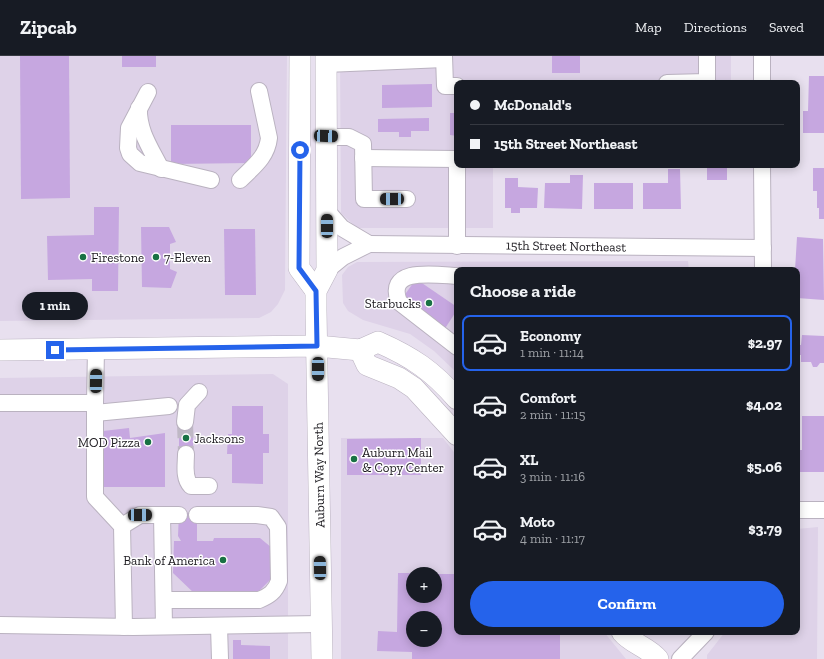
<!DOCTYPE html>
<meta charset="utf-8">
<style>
:root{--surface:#171b24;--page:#20242c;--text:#f1f3f6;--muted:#9ea1a6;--line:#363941;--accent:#2563eb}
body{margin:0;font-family:"Zilla Slab",serif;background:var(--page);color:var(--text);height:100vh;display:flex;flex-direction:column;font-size:15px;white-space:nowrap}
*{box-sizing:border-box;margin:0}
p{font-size:13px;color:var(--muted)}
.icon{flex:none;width:22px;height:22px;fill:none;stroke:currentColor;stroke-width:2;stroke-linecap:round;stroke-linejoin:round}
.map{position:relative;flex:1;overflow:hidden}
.side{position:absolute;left:454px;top:211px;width:346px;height:368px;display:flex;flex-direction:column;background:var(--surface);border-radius:8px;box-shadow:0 2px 10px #0003}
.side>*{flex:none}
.hud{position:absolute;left:454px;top:24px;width:346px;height:88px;border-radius:8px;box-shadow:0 2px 10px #0003;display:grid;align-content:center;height:88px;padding:0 16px;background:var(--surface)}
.controls{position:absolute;left:406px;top:511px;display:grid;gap:8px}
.controls a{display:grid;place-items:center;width:36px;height:36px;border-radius:50%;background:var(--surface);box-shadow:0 2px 10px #0003;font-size:20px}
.end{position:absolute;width:18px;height:18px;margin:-9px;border:5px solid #2563eb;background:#fff;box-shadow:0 0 0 2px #fff}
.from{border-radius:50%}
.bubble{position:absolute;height:28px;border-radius:14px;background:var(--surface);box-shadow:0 2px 10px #0003;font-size:13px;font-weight:800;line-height:28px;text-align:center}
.car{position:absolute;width:12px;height:24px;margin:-12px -6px;border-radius:5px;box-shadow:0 0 3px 1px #0007;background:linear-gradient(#222 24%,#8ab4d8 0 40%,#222 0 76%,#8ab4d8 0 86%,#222 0)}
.hud b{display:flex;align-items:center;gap:14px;height:38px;font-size:15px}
.hud b+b{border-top:1px solid var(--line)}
.hud i{width:10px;height:10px;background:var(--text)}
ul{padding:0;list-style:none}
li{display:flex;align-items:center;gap:12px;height:56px;margin:0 8px 6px;padding:0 8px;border:2px solid transparent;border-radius:8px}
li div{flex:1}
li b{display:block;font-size:15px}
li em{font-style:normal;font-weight:800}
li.selected{border-color:var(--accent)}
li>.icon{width:36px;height:36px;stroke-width:1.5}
h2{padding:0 16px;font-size:18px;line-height:48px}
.cta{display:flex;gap:8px;margin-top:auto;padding:8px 16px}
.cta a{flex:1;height:46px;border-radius:24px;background:var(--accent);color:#fff;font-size:16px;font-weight:800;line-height:46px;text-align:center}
header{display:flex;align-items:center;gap:24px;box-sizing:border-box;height:56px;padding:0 20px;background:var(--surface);border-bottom:1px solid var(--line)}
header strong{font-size:19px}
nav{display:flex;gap:22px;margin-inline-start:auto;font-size:14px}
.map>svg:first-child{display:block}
</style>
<header>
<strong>Zipcab</strong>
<nav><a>Map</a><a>Directions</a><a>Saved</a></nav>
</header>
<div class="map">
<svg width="824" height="603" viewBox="0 0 824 603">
<rect width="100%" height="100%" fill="#e8e0ef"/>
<!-- built -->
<g fill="#ded2e8" fill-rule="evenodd">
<path d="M0,0H287L285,234L278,248L271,256L259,262L0,265Z"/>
<path d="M340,0H731V27H457V109H493V172H357L341,157Z"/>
<path d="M688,205L689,214H457V317L434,295L410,278L363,264L348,255L343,247L342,219L348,211L357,206Z"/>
<path d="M273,318L288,328V603H0V322Z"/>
<path d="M341,382H443L457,400V576H604L626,603H341ZM413,518H435V540H413ZM413,562H435V584H413Z"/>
<path d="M818,471L817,603H707V599L725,576H797V473Z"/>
</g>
<!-- building -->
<g fill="#c6a7e0" fill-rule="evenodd">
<path d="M20,0H69L70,142L21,143Z"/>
<rect x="122" y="0" width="34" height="11"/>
<rect x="552" y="0" width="28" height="17"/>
<path d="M809,20H824V77H803V55H808Z"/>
<path d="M432,28V51L382,52V29Z"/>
<path d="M450,57H457V80L450,79Z"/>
<path d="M429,62V75H411V81H399V76H378V63Z"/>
<path d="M171,69H251V107L171,108Z"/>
<rect x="707" y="109" width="20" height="15"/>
<path d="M813,112H824V163H819V152H817V135H813Z"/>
<path d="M668,113H680L681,153H643V127H668Z"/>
<path d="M570,119H583L582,153L544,152L545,127H570Z"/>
<path d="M505,122H518V131L538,132L537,152H520V157H511V152H505Z"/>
<rect x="594" y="127" width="39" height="26"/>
<path d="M94,151H119L118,235H92V223L48,224L47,180L94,179Z"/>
<path d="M141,171H169L176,186L170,188V213L177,216L171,232L142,231Z"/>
<path d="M224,173H255L256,239H225Z"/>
<path d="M797,181L823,183L824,244L797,242V214H795Z"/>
<path d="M416,223L457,251V254L444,274L401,244Z"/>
<path d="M802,279L824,280V307H820L817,311H813L811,306H801V299H797V289H801Z"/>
<path d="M232,350H263V378H269V397H263V428L232,427V398H227L228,378H232Z"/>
<path d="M802,360H824V416H797V394H802Z"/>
<rect x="179" y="366" width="14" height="32"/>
<path d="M129,372L130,382L165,377V431H103V375Z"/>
<path d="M421,382V419H347V383Z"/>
<path d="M179,457H197V485H213L214,482H260L272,492V522L257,537L195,538L173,517L174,485H181L178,480Z"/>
<path d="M398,517H413V540H435V518H457V576H560V603H412V596L377,595L378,575L397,576ZM413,562H435V584H413Z"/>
<path d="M233,584H241V589L270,590V603H233Z"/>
</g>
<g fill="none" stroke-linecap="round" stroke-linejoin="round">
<!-- minor-tunnel -->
<path stroke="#bfb8c5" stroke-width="16" stroke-dasharray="16 8" stroke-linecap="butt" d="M185,366L186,398"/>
<defs>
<g id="minor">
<path d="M444,0L445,30H457"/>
<path d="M762,0V27"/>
<path d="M326,8L444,3"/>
<path d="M667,27L707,26V0"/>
<path d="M148,36L129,72L128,92L130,98L140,107L211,124"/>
<path d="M139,52C138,75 151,93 161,113"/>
<path d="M326,81H349L363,88L364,143H407"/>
<path d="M363,102L457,103V190"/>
<path d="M762,109L763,214"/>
<path d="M240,124C253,111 267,101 269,82L259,35"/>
<path d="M327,155L342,172L369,188L343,201L327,214"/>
<path d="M369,188L763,192"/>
<path d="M457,220C437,219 385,210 399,246L457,291"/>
<path d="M0,347H95L96,293"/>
<path d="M95,347V441L122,470L124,571"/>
<path d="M95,357L169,350"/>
<path d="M185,366L187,349L199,336"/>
<path d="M186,398C186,408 183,422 191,430H209"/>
<path d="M797,454H824"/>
<path d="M162,459H179"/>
<path d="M122,470L140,459H162L164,570"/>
<path d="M164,544H259C269,540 275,536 279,525L278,471L271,461L257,459H197"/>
<path d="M0,569L133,571L321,568"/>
<path d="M219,570L220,603"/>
<path d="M680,603L706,576"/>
</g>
<g id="major">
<path d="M300,0L299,212L316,235"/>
<path d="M0,294L317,290L360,294L378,286C412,301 433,315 457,343"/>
<path d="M360,294L367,309L399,322L414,332L457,379"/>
<path d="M622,576C632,588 648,591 658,603"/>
<path d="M322,603L316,255V235L327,214L326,0"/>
</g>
</defs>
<!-- minor casing -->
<use href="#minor" stroke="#bab2c0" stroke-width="18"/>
<!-- major casing -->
<use href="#major" stroke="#bab2c0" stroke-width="22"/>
<!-- minor -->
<use href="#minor" stroke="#fff" stroke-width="16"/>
<!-- major -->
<use href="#major" stroke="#fff" stroke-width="21"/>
</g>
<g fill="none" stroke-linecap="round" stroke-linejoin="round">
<!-- route -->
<path stroke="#2563eb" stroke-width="5" d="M55,294L317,290L316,235L299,212L300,94"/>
</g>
<!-- markers -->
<g fill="#197144" stroke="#fff" stroke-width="1.5">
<circle cx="83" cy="201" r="4"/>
<circle cx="156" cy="201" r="4"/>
<circle cx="429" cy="247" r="4"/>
<circle cx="186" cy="382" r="4"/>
<circle cx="148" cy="386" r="4"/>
<circle cx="354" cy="403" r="4"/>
<circle cx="223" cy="504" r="4"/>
</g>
<g text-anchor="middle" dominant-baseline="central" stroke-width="3" stroke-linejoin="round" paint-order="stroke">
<!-- street labels -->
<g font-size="13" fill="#1a181d" stroke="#fff">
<text transform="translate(566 190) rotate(1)">15th Street Northeast</text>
<text transform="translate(319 419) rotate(-91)">Auburn Way North</text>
</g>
<!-- poi labels -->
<g font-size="13" fill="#1a181d" stroke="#fff" text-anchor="start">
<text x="91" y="201">Firestone</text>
<text x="164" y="201">7-Eleven</text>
<text x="421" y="247" text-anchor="end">Starbucks</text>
<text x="194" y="382">Jacksons</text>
<text x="140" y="386" text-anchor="end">MOD Pizza</text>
<text x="362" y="396">Auburn Mail<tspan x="362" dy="15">&amp; Copy Center</tspan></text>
<text x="215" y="504" text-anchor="end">Bank of America</text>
</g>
</g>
</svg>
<div class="controls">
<a>+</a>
<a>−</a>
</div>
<i class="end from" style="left:300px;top:94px"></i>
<i class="end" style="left:55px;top:294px"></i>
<div class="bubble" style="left:22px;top:236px;width:66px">1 min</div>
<i class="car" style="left:326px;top:80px;rotate:92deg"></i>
<i class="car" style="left:392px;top:143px;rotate:270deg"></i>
<i class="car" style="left:327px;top:170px;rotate:0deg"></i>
<i class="car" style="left:318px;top:313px;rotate:180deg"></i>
<i class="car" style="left:96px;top:325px;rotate:1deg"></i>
<i class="car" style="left:140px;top:459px;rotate:90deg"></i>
<i class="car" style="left:320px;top:512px;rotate:359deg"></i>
<div class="hud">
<b><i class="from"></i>McDonald's</b>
<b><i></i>15th Street Northeast</b>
</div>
<section class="side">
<h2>Choose a ride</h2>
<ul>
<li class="selected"><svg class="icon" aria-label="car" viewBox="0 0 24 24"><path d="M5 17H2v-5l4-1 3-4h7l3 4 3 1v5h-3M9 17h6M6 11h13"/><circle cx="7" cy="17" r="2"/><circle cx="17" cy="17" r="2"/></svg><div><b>Economy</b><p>1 min · 11:14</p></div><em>$2.97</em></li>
<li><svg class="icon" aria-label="car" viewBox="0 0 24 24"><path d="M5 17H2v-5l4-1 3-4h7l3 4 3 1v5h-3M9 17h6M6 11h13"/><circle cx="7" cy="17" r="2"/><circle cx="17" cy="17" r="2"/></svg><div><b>Comfort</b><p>2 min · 11:15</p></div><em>$4.02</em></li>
<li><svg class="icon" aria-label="car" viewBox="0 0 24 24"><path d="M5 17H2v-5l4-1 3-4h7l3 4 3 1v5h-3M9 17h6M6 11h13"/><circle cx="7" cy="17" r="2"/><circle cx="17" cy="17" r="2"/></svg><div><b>XL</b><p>3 min · 11:16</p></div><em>$5.06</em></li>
<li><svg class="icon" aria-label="car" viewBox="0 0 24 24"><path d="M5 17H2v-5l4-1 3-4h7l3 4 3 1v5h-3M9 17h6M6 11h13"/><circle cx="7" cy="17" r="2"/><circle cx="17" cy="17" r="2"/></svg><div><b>Moto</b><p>4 min · 11:17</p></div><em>$3.79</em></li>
</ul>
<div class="cta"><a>Confirm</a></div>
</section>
</div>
